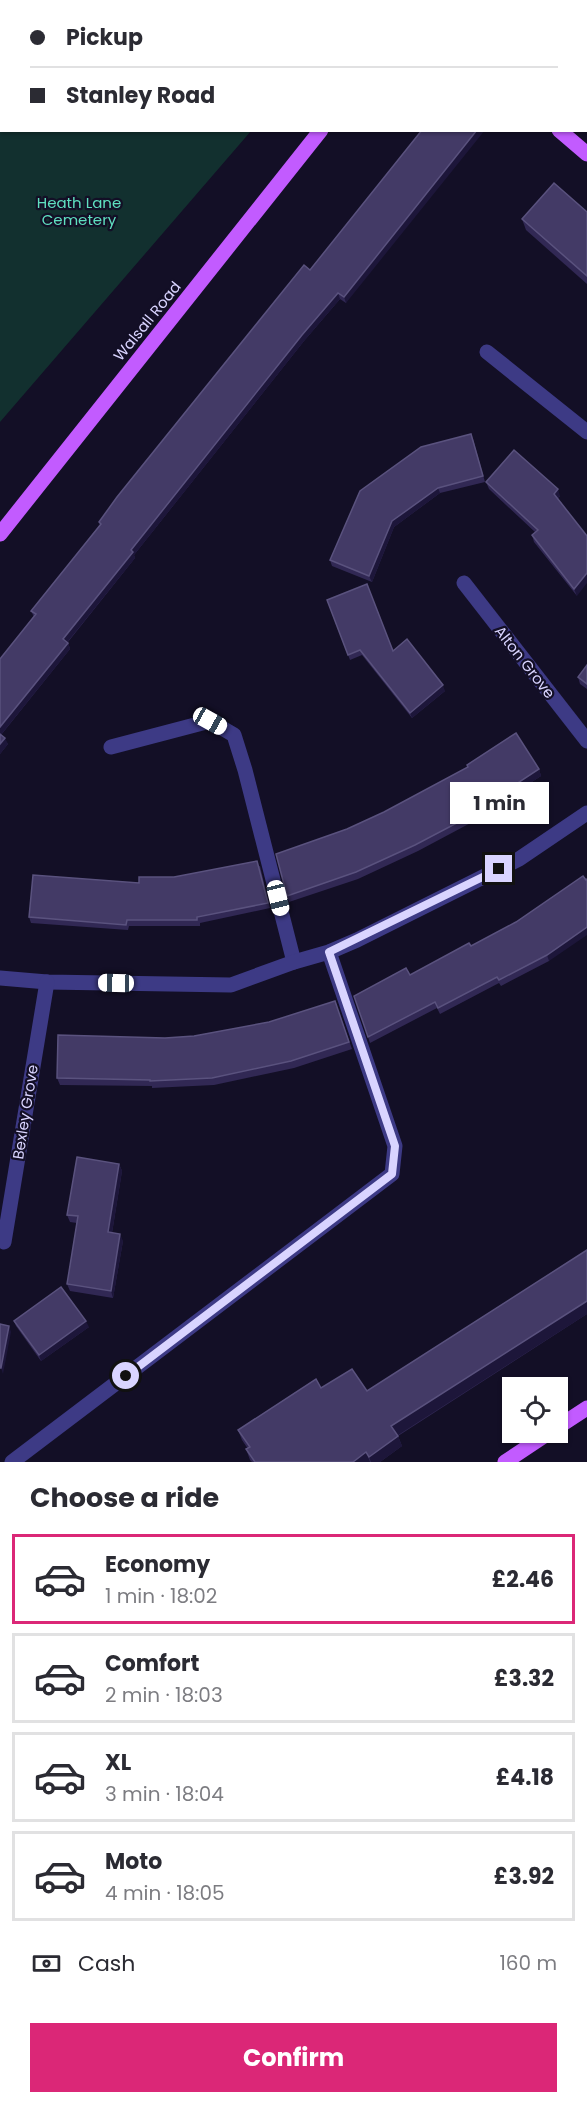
<!DOCTYPE html>
<meta charset="utf-8">
<style>
:root{--surface:#fff;--page:#f7f7f7;--text:#2b2b33;--muted:#7c7c81;--line:#e1e1e2;--accent:#db2777}
body{margin:0;font-family:Poppins,sans-serif;background:var(--page);color:var(--text);height:100vh;display:flex;flex-direction:column;font-size:22px;white-space:nowrap}
*{box-sizing:border-box;margin:0}
p{font-size:20px;color:var(--muted)}
.icon{flex:none;width:33px;height:33px;fill:none;stroke:currentColor;stroke-width:2;stroke-linecap:round;stroke-linejoin:round}
.map{position:relative;height:1462px;overflow:hidden}
.details{display:flex;flex-direction:column;background:var(--surface);flex:1}
.details>*{flex:none}
.hud{position:absolute;left:0px;top:0px;width:588px;height:132px;box-shadow:0 2px 4px #0004;display:grid;align-content:center;height:132px;padding:0 30px;background:var(--surface)}
.fabs{position:absolute;left:502px;top:1377px;display:grid;gap:12px}
.fabs a{display:grid;place-items:center;width:66px;height:66px;border-radius:0px;background:var(--surface);box-shadow:0 2px 4px #0004;font-size:30px}
.end{position:absolute;width:27px;height:27px;margin:-14px;border:8px solid #d9d4ff;background:#111;box-shadow:0 0 0 3px #111}
.from{border-radius:50%}
.bubble{position:absolute;height:42px;border-radius:0px;background:var(--surface);box-shadow:0 2px 4px #0004;font-size:20px;font-weight:700;line-height:42px;text-align:center}
.car{position:absolute;width:18px;height:36px;margin:-18px -9px;border-radius:8px;box-shadow:0 0 4px 2px #0007;background:linear-gradient(#fff 24%,#345 0 40%,#fff 0 76%,#345 0 86%,#fff 0)}
.hud b{display:flex;align-items:center;gap:21px;height:57px;font-size:22px}
.hud b+b{border-top:2px solid var(--line)}
.hud i{width:15px;height:15px;background:var(--text)}
ul{padding:0;list-style:none}
li{display:flex;align-items:center;gap:18px;height:90px;margin:0 12px 9px;padding:0 18px;border:3px solid var(--line);border-radius:0px}
li div{flex:1}
li b{display:block;font-size:22px}
li em{font-style:normal;font-weight:700}
li.selected{border-color:var(--accent)}
li>.icon{width:54px;height:54px;stroke-width:1.5}
h2{padding:0 30px;font-size:27px;line-height:72px}
.pay{display:flex;align-items:center;gap:15px;height:66px;padding:0 30px;font-size:22px}
.pay p{margin-inline-start:auto}
.primary-button{display:flex;gap:12px;margin-top:auto;padding:12px 30px}
.primary-button a{flex:1;height:69px;border-radius:0px;background:var(--accent);color:#fff;font-size:24px;font-weight:700;line-height:69px;text-align:center}
.map>svg:first-child{display:block}
</style>
<div class="map">
<svg width="587" height="1462" viewBox="0 0 587 1462">
<rect width="100%" height="100%" fill="#130f26"/>
<!-- green -->
<path fill="#12302f" d="M0,0H364L2,2V130L251,131L0,422Z"/>
<g fill="none" stroke-linecap="round" stroke-linejoin="round">
<!-- service -->
<g stroke="#3d3a85" stroke-width="15">
<path d="M487,352L587,432"/>
<path d="M111,747L210,721L234,735L245,770L294,962"/>
<path d="M12,1462L392,1174L395,1146L329,952"/>
</g>
<!-- minor -->
<g stroke="#3d3a85" stroke-width="15">
<path d="M464,583L587,741"/>
<path d="M0,978L47,982L231,985L294,962L329,952L357,940L519,859L587,813"/>
<path d="M4,1242L47,982"/>
</g>
<!-- primary -->
<g stroke="#c25bff" stroke-width="15">
<path d="M430,2L431,0"/>
<path d="M473,2V0"/>
<path d="M559,130L587,154"/>
<path d="M0,534L321,130"/>
<path d="M558,1427L587,1408"/>
<path d="M505,1462L550,1432"/>
</g>
</g>
<!-- wall -->
<g fill="#312854">
<path d="M422,130L346,303L340,299L304,341L134,555L135,558L68,642L70,649L1,735L8,744L0,754V659L34,617L31,611L100,525L99,522L310,270Z"/>
<path d="M587,212V284L526,230L522,219Z"/>
<path d="M473,439L485,482L440,493L394,527L372,582L332,566L330,560Z"/>
<path d="M486,482L560,496L558,499L577,596L534,542L532,535L535,532L489,489Z"/>
<path d="M327,600L393,651L445,691L412,718L362,655L350,660Z"/>
<path d="M587,665V689L580,684L578,677Z"/>
<path d="M467,765L539,769L541,776L477,817L478,819L418,851L358,879L289,902L287,896L347,829L384,812L468,767Z"/>
<path d="M260,866L270,908L200,923V926H129L128,930L31,923L29,917L139,883L174,877Z"/>
<path d="M583,876L549,961L501,986L499,983L440,1014L437,1008L370,1043L354,996L410,975L471,946L516,922Z"/>
<path d="M335,1001L352,1049L294,1068L214,1085L152,1088V1086L60,1085L57,1078L165,1038L194,1036L269,1022Z"/>
<path d="M119,1164L122,1171L112,1233L123,1241L113,1298L70,1291L67,1284L77,1223L70,1222L67,1215Z"/>
<path d="M587,1250V1314L398,1436L402,1446L380,1462H252L250,1460L246,1449H248L242,1440L238,1430L321,1388L367,1391Z"/>
<path d="M14,1321L89,1327L41,1361L16,1326Z"/>
</g>
<!-- shaded-wall -->
<g fill="#1d163a">
<path d="M477,130H485L346,303L344,297Z"/>
<path d="M338,293L340,299L304,341L134,555L135,558L65,645L63,639L131,550L302,335Z"/>
<path d="M438,488L440,493L394,527L372,582L369,576L392,521Z"/>
<path d="M558,489L560,496L556,501L554,494Z"/>
<path d="M587,573V583L577,596L574,589Z"/>
<path d="M68,643L70,649L0,736V727Z"/>
<path d="M443,685L445,691L412,718L410,713Z"/>
<path d="M5,738L8,744L0,754V744Z"/>
<path d="M539,769L541,776L477,817L475,811Z"/>
<path d="M587,927V935L549,961L547,955Z"/>
<path d="M119,1164L122,1171L111,1239L108,1232Z"/>
<path d="M120,1234L123,1241L113,1298L111,1291Z"/>
<path d="M587,1301V1314L395,1437L391,1426Z"/>
<path d="M86,1321L89,1327L41,1361L39,1355Z"/>
<path d="M9,1326L11,1332L3,1374L1,1368Z"/>
<path d="M398,1436L402,1446L380,1462H371L369,1457Z"/>
<path d="M366,1452L370,1462H353Z"/>
</g>
<!-- building -->
<g fill="#433a66" stroke="#5a527e" stroke-width="1.5">
<path d="M563,0H587L586,40V2H562Z"/>
<path d="M422,130H477L344,297L338,293L302,335L131,550L133,552L63,639L68,643L0,727V659L36,614L31,611L101,524L99,522L117,497L304,265L310,270Z"/>
<path d="M554,183L587,212V276L522,219Z"/>
<path d="M471,434L483,476L438,488L392,521L369,576L330,560L360,491L421,447Z"/>
<path d="M514,450L558,489L554,494L587,536V573L574,589L532,535L538,530L486,482Z"/>
<path d="M367,584L393,651L407,639L443,685L410,713L360,650L348,655L327,600Z"/>
<path d="M587,665V684L578,677Z"/>
<path d="M516,733L539,769L475,811L476,813L415,845L356,872L287,896L276,854L347,829L384,812L468,767L467,765Z"/>
<path d="M0,734L5,738L0,744Z"/>
<path d="M257,861L268,903L197,917V920H127L126,925L29,917L33,875L139,883V877H174Z"/>
<path d="M583,876L586,880L587,879V927L547,955L499,980L497,977L438,1008L435,1002L368,1037L354,996L406,968L410,975L469,943L471,946L516,922Z"/>
<path d="M335,1001L349,1042L291,1061L212,1078L150,1081V1080L57,1078L58,1035L165,1038L194,1036L269,1022Z"/>
<path d="M77,1157L119,1164L108,1232L120,1234L111,1291L67,1284L78,1216L67,1215Z"/>
<path d="M587,1250V1301L391,1426L398,1436L369,1457L366,1452L353,1462H255L246,1449L250,1447L238,1430L316,1379L321,1388L352,1369L367,1391Z"/>
<path d="M61,1287L86,1321L39,1355L14,1321Z"/>
<path d="M0,1324L9,1326L1,1368H0Z"/>
</g>
<g fill="none" stroke-linecap="round" stroke-linejoin="round">
<!-- route -->
<path stroke="#d9d4ff" stroke-width="8" d="M126,1376L392,1174L395,1146L329,952L499,869"/>
</g>
<g text-anchor="middle" dominant-baseline="central" stroke-width="4.5" stroke-linejoin="round" paint-order="stroke">
<!-- park labels -->
<g font-size="15" fill="#5fe0c0" stroke="#130f26">
<text x="79" y="202">Heath Lane<tspan x="79" dy="17">Cemetery</tspan></text>
</g>
<!-- street labels -->
<g font-size="15" fill="#d9d4ff" stroke="#130f26">
<text transform="translate(147 321) rotate(-51)">Walsall Road</text>
<text transform="translate(525 662) rotate(52)">Alton Grove</text>
<text transform="translate(25 1112) rotate(-81)">Bexley Grove</text>
</g>
</g>
</svg>
<div class="fabs">
<a><svg class="icon" aria-label="locate" viewBox="0 0 24 24"><circle cx="12" cy="12" r="6"/><path d="M12 2v4M12 18v4M2 12h4M18 12h4"/></svg></a>
</div>
<i class="end from" style="left:126px;top:1376px"></i>
<i class="end" style="left:499px;top:869px"></i>
<div class="bubble" style="left:450px;top:782px;width:99px">1 min</div>
<i class="car" style="left:210px;top:721px;rotate:119deg"></i>
<i class="car" style="left:278px;top:898px;rotate:166deg"></i>
<i class="car" style="left:116px;top:983px;rotate:271deg"></i>
<div class="hud">
<b><i class="from"></i>Pickup</b>
<b><i></i>Stanley Road</b>
</div>
</div>
<section class="details">
<h2>Choose a ride</h2>
<ul>
<li class="selected"><svg class="icon" aria-label="car" viewBox="0 0 24 24"><path d="M5 17H2v-5l4-1 3-4h7l3 4 3 1v5h-3M9 17h6M6 11h13"/><circle cx="7" cy="17" r="2"/><circle cx="17" cy="17" r="2"/></svg><div><b>Economy</b><p>1 min · 18:02</p></div><em>£2.46</em></li>
<li><svg class="icon" aria-label="car" viewBox="0 0 24 24"><path d="M5 17H2v-5l4-1 3-4h7l3 4 3 1v5h-3M9 17h6M6 11h13"/><circle cx="7" cy="17" r="2"/><circle cx="17" cy="17" r="2"/></svg><div><b>Comfort</b><p>2 min · 18:03</p></div><em>£3.32</em></li>
<li><svg class="icon" aria-label="car" viewBox="0 0 24 24"><path d="M5 17H2v-5l4-1 3-4h7l3 4 3 1v5h-3M9 17h6M6 11h13"/><circle cx="7" cy="17" r="2"/><circle cx="17" cy="17" r="2"/></svg><div><b>XL</b><p>3 min · 18:04</p></div><em>£4.18</em></li>
<li><svg class="icon" aria-label="car" viewBox="0 0 24 24"><path d="M5 17H2v-5l4-1 3-4h7l3 4 3 1v5h-3M9 17h6M6 11h13"/><circle cx="7" cy="17" r="2"/><circle cx="17" cy="17" r="2"/></svg><div><b>Moto</b><p>4 min · 18:05</p></div><em>£3.92</em></li>
</ul>
<div class="pay"><svg class="icon" aria-label="cash" viewBox="0 0 24 24"><path d="M3 7h18v10H3z"/><circle cx="12" cy="12" r="2"/></svg>Cash<p>160 m</p></div>
<div class="primary-button"><a>Confirm</a></div>
</section>
